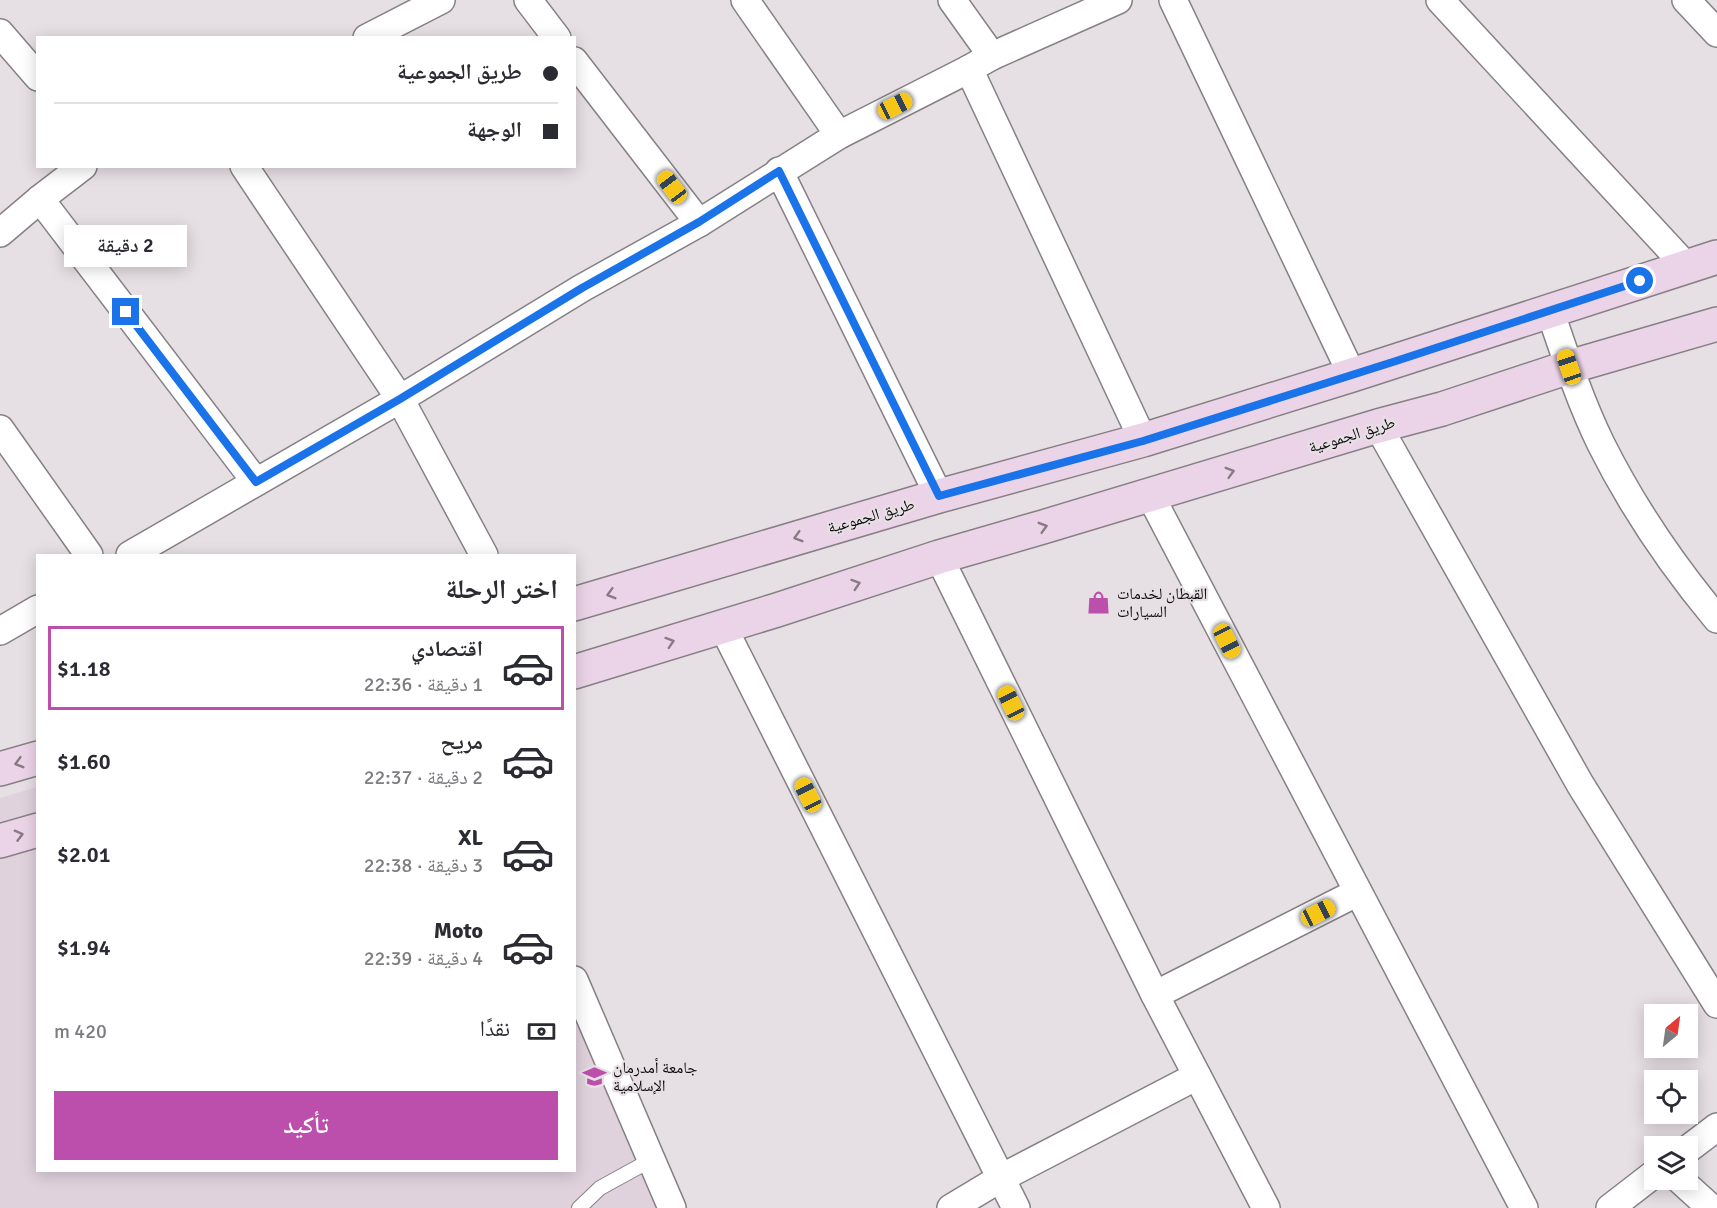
<!DOCTYPE html>
<html lang="ar">
<meta charset="utf-8">
<style>
:root{--surface:#fff;--page:#f2f2f3;--text:#2b2b33;--muted:#7c7c81;--line:#e1e1e2;--accent:#bc4eac}
body{margin:0;font-family:Signika,"Noto Naskh Arabic",sans-serif;background:var(--page);color:var(--text);direction:rtl;height:100vh;display:flex;flex-direction:column;font-size:22px;white-space:nowrap}
*{box-sizing:border-box;margin:0}
p{font-size:20px;color:var(--muted)}
.icon{flex:none;width:33px;height:33px;fill:none;stroke:currentColor;stroke-width:2;stroke-linecap:round;stroke-linejoin:round}
.map{position:relative;flex:1;overflow:hidden;direction:ltr}
.details{position:absolute;left:36px;top:554px;width:540px;height:618px;display:flex;flex-direction:column;background:var(--surface);border-radius:0px;box-shadow:0 3px 15px #0003;direction:rtl}
.details>*{flex:none}
.top-card{position:absolute;left:36px;top:36px;width:540px;height:132px;border-radius:0px;box-shadow:0 3px 15px #0003;direction:rtl;display:grid;align-content:center;height:132px;padding:0 18px;background:var(--surface)}
.needle{width:39px;rotate:29deg}
.buttons{position:absolute;left:1644px;top:1004px;display:grid;gap:12px}
.buttons a{display:grid;place-items:center;width:54px;height:54px;border-radius:0px;background:var(--surface);box-shadow:0 3px 15px #0003;font-size:30px}
.end{position:absolute;width:27px;height:27px;margin:-14px;border:8px solid #1a73e8;background:#fff;box-shadow:0 0 0 3px #fff}
.from{border-radius:50%}
.bubble{position:absolute;height:42px;border-radius:0px;background:var(--surface);box-shadow:0 3px 15px #0003;font-size:20px;font-weight:600;line-height:42px;text-align:center;direction:rtl}
.car{position:absolute;width:18px;height:36px;margin:-18px -9px;border-radius:8px;box-shadow:0 0 4px 2px #0007;background:linear-gradient(#f5c518 24%,#345 0 40%,#f5c518 0 76%,#345 0 86%,#f5c518 0)}
.top-card b{display:flex;align-items:center;gap:21px;height:57px;font-size:22px}
.top-card b+b{border-top:2px solid var(--line)}
.top-card i{width:15px;height:15px;background:var(--text)}
ul{padding:0;list-style:none}
li{display:flex;align-items:center;gap:18px;height:84px;margin:0 12px 9px;padding:0 6px;border:3px solid transparent;border-radius:0px}
li div{flex:1}
li b{display:block;font-size:22px}
li em{font-style:normal;font-weight:600}
li.selected{border-color:var(--accent)}
li>.icon{width:54px;height:54px;stroke-width:1.5}
h2{padding:0 18px;font-size:27px;line-height:72px}
.pay{display:flex;align-items:center;gap:15px;height:66px;padding:0 18px;font-size:22px}
.pay p{margin-inline-start:auto}
.cta{display:flex;gap:12px;margin-top:auto;padding:12px 18px}
.cta a{flex:1;height:69px;border-radius:0px;background:var(--accent);color:#fff;font-size:24px;font-weight:600;line-height:69px;text-align:center}
.map>svg:first-child{display:block}
</style>
<div class="map">
<svg width="1717" height="1208" viewBox="0 0 1717 1208">
<rect width="100%" height="100%" fill="#e6dfe4"/>
<!-- built -->
<path fill="#e0d2dd" d="M37,787L38,1170H574L575,985L673,1208H0V798Z"/>
<g fill="none" stroke-linecap="round" stroke-linejoin="round">
<defs>
<path id="service" d="M579,1208L600,1188L651,1160"/>
<g id="minor">
<path d="M528,0L557,38"/>
<path d="M745,0L839,135"/>
<path d="M952,0L992,56"/>
<path d="M1173,0L1352,375"/>
<path d="M1440,0L1685,265"/>
<path d="M1686,0L1717,33"/>
<path d="M0,33L38,77"/>
<path d="M367,38L441,0"/>
<path d="M574,61L699,223"/>
<path d="M969,69L1143,440"/>
<path d="M244,166L400,399L484,555"/>
<path d="M779,171L939,496"/>
<path d="M40,199L256,482"/>
<path d="M0,233L40,199L83,166"/>
<path d="M1550,311C1565,355 1580,401 1601,444C1632,506 1672,565 1717,619"/>
<path d="M1378,426L1580,784L1717,1004"/>
<path d="M0,429L89,555"/>
<path d="M1150,495L1524,1208"/>
<path d="M130,555L400,399L582,288L699,223L839,135L969,69L992,56L1118,0"/>
<path d="M939,557L1155,995L1266,1208"/>
<path d="M722,625L1016,1208"/>
<path d="M0,631L38,609"/>
<path d="M574,980L672,1208"/>
<path d="M1155,995L1358,892"/>
<path d="M1688,1149L1717,1127"/>
<path d="M1679,1179L1711,1208"/>
<path d="M951,1208L1001,1178L1197,1076"/>
<path d="M1610,1208L1654,1174"/>
</g>
<g id="secondary">
<path d="M574,604L939,496L1143,440L1352,375L1717,257"/>
<path d="M574,672L777,610L939,557L1043,527L1378,426L1442,409L1569,367L1717,324"/>
<path d="M0,769L38,758"/>
<path d="M0,841L38,830"/>
</g>
</defs>
<!-- service casing -->
<use href="#service" stroke="#868085" stroke-width="16"/>
<!-- minor casing -->
<use href="#minor" stroke="#868085" stroke-width="30"/>
<!-- secondary casing -->
<use href="#secondary" stroke="#868085" stroke-width="36"/>
<!-- service -->
<use href="#service" stroke="#fff" stroke-width="14"/>
<!-- minor -->
<use href="#minor" stroke="#fff" stroke-width="27"/>
<!-- secondary -->
<use href="#secondary" stroke="#ecd4e8" stroke-width="33"/>
</g>
<!-- one-way arrows -->
<defs><path id="oneway-chevron" d="M-2-3.5L2.5 0L-2 3.5" fill="none" stroke-width="1.6" stroke-linecap="round" stroke-linejoin="round" transform="scale(1.5)"/></defs>
<g stroke="#887a85">
<use href="#oneway-chevron" transform="translate(1230 472) rotate(-16)"/>
<use href="#oneway-chevron" transform="translate(1043 527) rotate(-16)"/>
<use href="#oneway-chevron" transform="translate(798 537) rotate(164)"/>
<use href="#oneway-chevron" transform="translate(856 584) rotate(-18)"/>
<use href="#oneway-chevron" transform="translate(611 594) rotate(164)"/>
<use href="#oneway-chevron" transform="translate(670 642) rotate(-18)"/>
<use href="#oneway-chevron" transform="translate(19 763) rotate(164)"/>
<use href="#oneway-chevron" transform="translate(19 835) rotate(-15)"/>
</g>
<g fill="none" stroke-linecap="round" stroke-linejoin="round">
<!-- route -->
<path stroke="#1a73e8" stroke-width="8" d="M126,312L256,482L400,399L582,288L699,222L779,171L939,496L1143,441L1396,361L1640,281"/>
</g>
<!-- icons -->
<defs>
<symbol id="shop-bare" viewBox="-9 -9 18 18"><path d="M-5-2.5h2.3a2.7 3.5 0 0 1 5.4 0H5L5.5 6h-11ZM-1.5-2.5h3a1.5 2.3 0 0 0-3 0Z" fill="#bc4eac" stroke="#e6dfe4" stroke-width="2.5" paint-order="stroke"/></symbol>
<symbol id="university-bare" viewBox="-9 -9 18 18"><path d="M0-5L7-2L0 1L-7-2ZM-4 1L0 2.5L4 1V4Q0 6-4 4Z" fill="#bc4eac" stroke="#e6dfe4" stroke-width="2.5" paint-order="stroke"/></symbol>
</defs>
<g fill-rule="evenodd">
<use href="#shop-bare" x="1082" y="586" width="33" height="33"/>
<use href="#university-bare" x="578" y="1060" width="33" height="33"/>
</g>
<g text-anchor="middle" dominant-baseline="central" stroke-width="4.5" stroke-linejoin="round" paint-order="stroke">
<!-- street labels -->
<g font-size="16" fill="#0e0b0d" stroke="#e6dfe4">
<text transform="translate(1352 435) rotate(-17)">طريق الجموعية</text>
<text transform="translate(871 516) rotate(-16)">طريق الجموعية</text>
</g>
<!-- poi labels -->
<g font-size="16" fill="#0e0b0d" stroke="#e6dfe4" text-anchor="start">
<text x="1117" y="594">القبطان لخدمات<tspan x="1117" dy="18">السيارات</tspan></text>
<text x="613" y="1068">جامعة أمدرمان<tspan x="613" dy="18">الإسلامية</tspan></text>
</g>
</g>
</svg>
<div class="buttons">
<a><svg class="needle" viewBox="-14 -14 28 28"><path d="M0-13l5 13h-10z" fill="#e53935"/><path d="M0 13l5-13h-10z" fill="#7c7c81"/></svg></a>
<a><svg class="icon" aria-label="locate" viewBox="0 0 24 24"><circle cx="12" cy="12" r="6"/><path d="M12 2v4M12 18v4M2 12h4M18 12h4"/></svg></a>
<a><svg class="icon" aria-label="layers" viewBox="0 0 24 24"><path d="M12 4l9 5-9 5-9-5zM3 14l9 5 9-5"/></svg></a>
</div>
<i class="end from" style="left:1640px;top:281px"></i>
<i class="end" style="left:126px;top:312px"></i>
<div class="bubble" style="left:64px;top:225px;width:123px">2 دقيقة</div>
<i class="car" style="left:895px;top:106px;rotate:63deg"></i>
<i class="car" style="left:672px;top:187px;rotate:323deg"></i>
<i class="car" style="left:1569px;top:367px;rotate:341deg"></i>
<i class="car" style="left:1227px;top:641px;rotate:153deg"></i>
<i class="car" style="left:1011px;top:703px;rotate:334deg"></i>
<i class="car" style="left:808px;top:795px;rotate:333deg"></i>
<i class="car" style="left:1318px;top:913px;rotate:63deg"></i>
<div class="top-card">
<b><i class="from"></i>طريق الجموعية</b>
<b><i></i>الوجهة</b>
</div>
<section class="details">
<h2>اختر الرحلة</h2>
<ul>
<li class="selected"><svg class="icon" aria-label="car" viewBox="0 0 24 24"><path d="M5 17H2v-5l4-1 3-4h7l3 4 3 1v5h-3M9 17h6M6 11h13"/><circle cx="7" cy="17" r="2"/><circle cx="17" cy="17" r="2"/></svg><div><b>اقتصادي</b><p>1 دقيقة · 22:36</p></div><em>$1.18</em></li>
<li><svg class="icon" aria-label="car" viewBox="0 0 24 24"><path d="M5 17H2v-5l4-1 3-4h7l3 4 3 1v5h-3M9 17h6M6 11h13"/><circle cx="7" cy="17" r="2"/><circle cx="17" cy="17" r="2"/></svg><div><b>مريح</b><p>2 دقيقة · 22:37</p></div><em>$1.60</em></li>
<li><svg class="icon" aria-label="car" viewBox="0 0 24 24"><path d="M5 17H2v-5l4-1 3-4h7l3 4 3 1v5h-3M9 17h6M6 11h13"/><circle cx="7" cy="17" r="2"/><circle cx="17" cy="17" r="2"/></svg><div><b>XL</b><p>3 دقيقة · 22:38</p></div><em>$2.01</em></li>
<li><svg class="icon" aria-label="car" viewBox="0 0 24 24"><path d="M5 17H2v-5l4-1 3-4h7l3 4 3 1v5h-3M9 17h6M6 11h13"/><circle cx="7" cy="17" r="2"/><circle cx="17" cy="17" r="2"/></svg><div><b>Moto</b><p>4 دقيقة · 22:39</p></div><em>$1.94</em></li>
</ul>
<div class="pay"><svg class="icon" aria-label="cash" viewBox="0 0 24 24"><path d="M3 7h18v10H3z"/><circle cx="12" cy="12" r="2"/></svg>نقدًا<p>420 m</p></div>
<div class="cta"><a>تأكيد</a></div>
</section>
</div>
